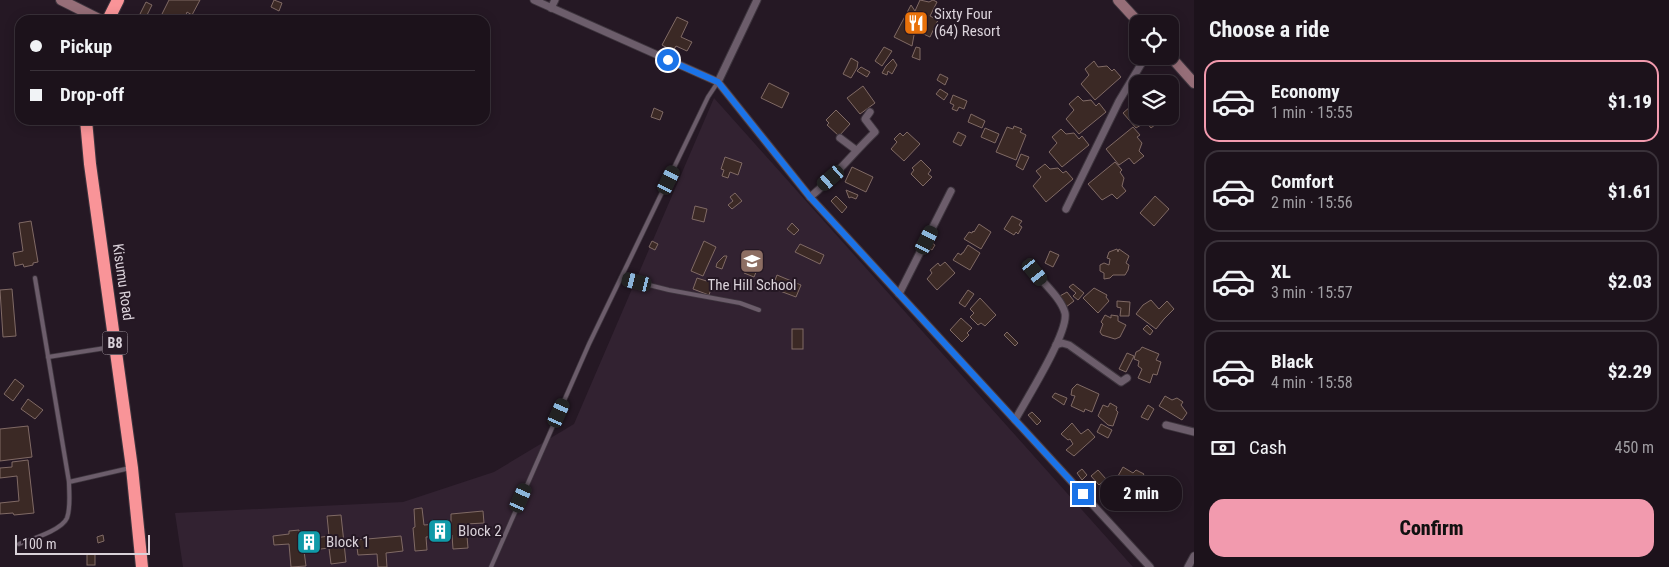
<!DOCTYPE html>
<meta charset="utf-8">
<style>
:root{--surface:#1c121b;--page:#251b24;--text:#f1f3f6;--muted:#a09ea3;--line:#3a323a;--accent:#f29aae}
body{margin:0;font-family:"Roboto Condensed",sans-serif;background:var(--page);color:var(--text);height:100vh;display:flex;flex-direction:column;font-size:19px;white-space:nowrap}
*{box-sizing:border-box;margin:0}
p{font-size:16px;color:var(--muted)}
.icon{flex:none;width:28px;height:28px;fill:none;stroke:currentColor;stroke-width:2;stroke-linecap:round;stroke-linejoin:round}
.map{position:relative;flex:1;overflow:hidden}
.panel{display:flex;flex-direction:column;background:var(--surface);width:475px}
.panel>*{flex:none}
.top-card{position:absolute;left:15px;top:15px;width:475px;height:110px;border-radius:15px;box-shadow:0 2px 12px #0003,0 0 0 1px var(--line);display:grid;align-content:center;height:110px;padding:0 15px;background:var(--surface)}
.tools{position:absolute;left:1129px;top:15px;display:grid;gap:10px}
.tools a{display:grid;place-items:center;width:50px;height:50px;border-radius:10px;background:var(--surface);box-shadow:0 2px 12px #0003,0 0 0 1px var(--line);font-size:25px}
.scale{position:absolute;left:15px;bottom:12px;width:135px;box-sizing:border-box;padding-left:5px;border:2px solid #dad2da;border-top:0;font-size:14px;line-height:18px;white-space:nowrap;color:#dad2da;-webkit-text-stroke:4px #251824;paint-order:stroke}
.end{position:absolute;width:22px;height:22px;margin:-11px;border:6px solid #1a73e8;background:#fff;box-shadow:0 0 0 2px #fff}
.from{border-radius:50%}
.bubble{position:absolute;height:35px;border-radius:15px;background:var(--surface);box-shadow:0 2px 12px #0003,0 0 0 1px var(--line);font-size:16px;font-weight:800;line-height:35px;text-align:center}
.car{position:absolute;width:15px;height:30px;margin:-15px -8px;border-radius:6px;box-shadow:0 0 4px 1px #0007;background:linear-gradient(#222 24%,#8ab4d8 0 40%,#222 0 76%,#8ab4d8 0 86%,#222 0)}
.top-card b{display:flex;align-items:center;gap:18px;height:48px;font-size:19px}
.top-card b+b{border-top:1px solid var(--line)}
.top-card i{width:12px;height:12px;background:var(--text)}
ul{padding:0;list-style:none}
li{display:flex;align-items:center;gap:15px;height:82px;margin:0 10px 8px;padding:0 5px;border:2px solid var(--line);border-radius:15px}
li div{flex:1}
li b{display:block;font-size:19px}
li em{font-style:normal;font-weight:800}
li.active{border-color:var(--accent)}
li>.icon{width:45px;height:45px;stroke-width:1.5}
h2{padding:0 15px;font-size:22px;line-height:60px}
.pay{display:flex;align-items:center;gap:12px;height:55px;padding:0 15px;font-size:19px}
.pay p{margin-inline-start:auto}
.cta{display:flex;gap:10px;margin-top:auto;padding:10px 15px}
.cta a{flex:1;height:58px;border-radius:15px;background:var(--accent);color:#111;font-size:20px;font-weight:800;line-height:58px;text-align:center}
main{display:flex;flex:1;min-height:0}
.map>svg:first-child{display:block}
</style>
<main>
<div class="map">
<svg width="1194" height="567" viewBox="0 0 1194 567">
<rect width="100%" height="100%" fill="#251824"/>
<!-- built -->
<path fill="#322231" d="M714,98L1133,567H183L175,513L403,502L494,472L574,424Z"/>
<!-- building -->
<g fill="#3b2925" stroke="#806a65">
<path d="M169,0H200L192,15L187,12L184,20H159Z"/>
<path d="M274,0L282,3L279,11L271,7Z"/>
<path d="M920,0L929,2L933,0L937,2L930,16L938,20L930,37L917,31L914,35L912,46L894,37L911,5L915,11Z"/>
<path d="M146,2L152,5L146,17L140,14Z"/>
<path d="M677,17L688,22L681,37L692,42L687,51L676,46L673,51L662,45Z"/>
<path d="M884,47L892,51L882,66L875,61Z"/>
<path d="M916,47L920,48V60L912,57Z"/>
<path d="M851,58L858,62L857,68L851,78L843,74Z"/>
<path d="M893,59L897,65L892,74L888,71L887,75L882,73L886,66Z"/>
<path d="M1094,61L1098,67L1107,66L1112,71L1114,69L1121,77L1095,100L1081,84L1089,75L1085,69Z"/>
<path d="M861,67L870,72L867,77L857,71Z"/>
<path d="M940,74L948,78L945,85L937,80Z"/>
<path d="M769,83L789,93L782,108L761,98Z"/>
<path d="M863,86L875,103L860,114L847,98Z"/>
<path d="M940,89L948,94L944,100L936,94Z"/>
<path d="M953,95L967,101L964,109L959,107L957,111L952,109L954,105L950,103Z"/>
<path d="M1078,96L1083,101L1091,100L1096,106L1099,103L1106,112L1079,134L1066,119L1074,110L1069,104Z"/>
<path d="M1138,100V116H1158L1161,120L1151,128L1146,122L1136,128L1123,113Z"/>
<path d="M654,108L663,112L660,120L651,117Z"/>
<path d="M836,110L850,124L839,136L827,125L829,123L826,120Z"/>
<path d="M971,114L985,121L982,128L968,122Z"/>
<path d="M1014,126L1022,129L1020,132L1026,135L1016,160L996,152L1007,127L1013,129Z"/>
<path d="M1133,127L1140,135L1137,137L1142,143L1139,151L1144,156L1134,164L1129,158L1119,165L1106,149Z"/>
<path d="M985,128L999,134L995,143L981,137Z"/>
<path d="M1061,129L1066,134L1074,133L1079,139L1082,136L1089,145L1062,167L1049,152L1057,143L1052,137Z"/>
<path d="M907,132L920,144L904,161L891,149L897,142L894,139L900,133L903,136Z"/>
<path d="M958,132L966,136L961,146L953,142Z"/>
<path d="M1021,154L1029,157L1023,170L1016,166Z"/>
<path d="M725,157L742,163L738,175L730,172L728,178L722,176L724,170L721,169Z"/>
<path d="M921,160L931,170L928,174L932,177L923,186L911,174L914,170L912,168Z"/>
<path d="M1115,162L1122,170L1120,172L1124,178L1122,186L1126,191L1117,199L1112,194L1102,200L1088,184Z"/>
<path d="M1045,164L1050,169L1058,168L1063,173L1066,171L1073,179L1046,202L1033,186L1041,177L1036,171Z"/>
<path d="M852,167L873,177L866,192L845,182Z"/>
<path d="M846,190L858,195L856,199L851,197L849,198Z"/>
<path d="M735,193L742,201L732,209L728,205L733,201L730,197Z"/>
<path d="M836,196L847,207L842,213L831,201Z"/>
<path d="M1155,196L1169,209L1154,226L1140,213Z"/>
<path d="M695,206L707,209L704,222L692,219Z"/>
<path d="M1012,216L1022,221L1019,225L1022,227L1018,234L1016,232L1014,235L1004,229Z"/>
<path d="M31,221L38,262L33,263V265L24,267L23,264L15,266L13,253L23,251L19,223Z"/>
<path d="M792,223L799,230L794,235L787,229Z"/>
<path d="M979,224L991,232L981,249L964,239L969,232L972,233L973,231L974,232Z"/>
<path d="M652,241L658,244L655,250L649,247Z"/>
<path d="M704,241L716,247L703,276L691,271Z"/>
<path d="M929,241L935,245L932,250L926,246Z"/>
<path d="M800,244L824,255L820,264L795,252Z"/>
<path d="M968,245L980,253L970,270L953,260L958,253L961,255L962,253H963Z"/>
<path d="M1117,249L1118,252L1119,249L1129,256L1126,263L1129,265L1128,270L1125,275H1113L1110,278L1104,279V273L1100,271V265L1104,263L1109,265L1110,259L1107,258L1109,252Z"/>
<path d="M1050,251L1059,255L1053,267L1045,263Z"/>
<path d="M724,256H727L722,269L716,267L717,263Z"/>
<path d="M945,262L955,273L937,290L927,279L932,273L930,270L938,263L940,266Z"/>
<path d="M747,266L757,270L754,277L744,273Z"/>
<path d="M777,275L801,285L796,297L772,288Z"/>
<path d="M697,278L713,283L709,295L693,289Z"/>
<path d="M1073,284L1084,293L1078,300L1073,296L1076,293L1069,287Z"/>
<path d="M1094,288L1107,295L1106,297L1109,301L1098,313L1083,298Z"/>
<path d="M12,289L16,336L3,337L0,290Z"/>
<path d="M968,290L974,294L965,307L959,303Z"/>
<path d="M1067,292L1074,301L1066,307L1058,297Z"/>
<path d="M980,298L996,315L985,326L981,323L978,325L970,317L974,313L970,309Z"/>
<path d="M1151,300L1159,309L1167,301L1174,309L1164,319L1156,329L1136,314L1143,305Z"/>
<path d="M1117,301L1130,302L1129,316H1120L1121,308L1117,307Z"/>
<path d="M1105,315L1111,318V315L1118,316V321L1126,325L1120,337L1115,339L1102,335L1100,332L1103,324L1101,322Z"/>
<path d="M961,318L972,328L967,333L969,335L962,342L950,330Z"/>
<path d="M1147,325L1153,331L1150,335L1143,329Z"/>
<rect x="792" y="329" width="11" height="20"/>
<path d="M1007,332L1018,343L1015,346L1004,335Z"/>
<path d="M1142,347L1159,354L1156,360L1161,362L1157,375L1153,374L1150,383L1138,378L1142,369L1138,366L1139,361L1134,359L1136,352L1140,350Z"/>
<path d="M1127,353L1134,356L1126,372L1119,369Z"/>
<path d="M15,379L24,386L13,401L4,394Z"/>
<path d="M1077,384L1099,394L1092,412L1085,409L1084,412L1071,406L1075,396L1071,395L1072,389Z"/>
<path d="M1055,393L1067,398L1064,405L1052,397Z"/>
<path d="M1165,396L1172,400L1177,398L1183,402L1181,405L1187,413L1182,420L1159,406Z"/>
<path d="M28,399L43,410L35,419L21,409Z"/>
<path d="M1110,403L1117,407L1116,410L1118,412L1113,426L1108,425L1098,416L1103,405L1108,407Z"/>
<path d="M1148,405L1154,409L1148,420L1141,417Z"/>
<path d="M1032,412L1041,421L1037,425L1028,415Z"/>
<path d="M1072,423L1081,434L1088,429L1095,437L1074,456L1066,450L1073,444L1070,439L1068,440L1061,434Z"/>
<path d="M1101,424L1112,430L1108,438L1097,432Z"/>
<path d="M28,426L32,457L0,461V429Z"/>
<path d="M28,460L34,513L14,515L13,513L0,514V503L19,501L17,476L0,478V468L12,467V462Z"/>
<path d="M1123,467L1133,473L1136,470L1144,474L1142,477L1150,481L1145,490L1118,476Z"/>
<path d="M1082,469L1087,475L1082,480L1077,473Z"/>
<path d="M1098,470L1106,479L1099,485L1091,476Z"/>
<path d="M422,508L424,525L451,523V514L483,511L484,523L466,524L468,548L453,549L452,535L426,537L427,550L415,551L413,528L415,527L414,509Z"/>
<path d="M341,515L346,562L331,564L329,548L304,551L306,566L291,567L289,544L274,545L273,536L289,534V531L299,530L300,540L329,536L327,516Z"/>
<path d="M103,535L104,541L98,543L97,537Z"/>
<path d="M401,536L403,551L386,553L387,567H378L377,554L358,555L356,540Z"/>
<rect x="87" y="554" width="8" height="11"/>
</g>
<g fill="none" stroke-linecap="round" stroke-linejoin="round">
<defs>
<g id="lane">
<path d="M35,278L69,482L130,468"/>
<path d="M621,278L669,290L740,303L759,310"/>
<path d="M48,357L112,347"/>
<path d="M19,544C32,539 62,530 67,518C71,507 69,493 69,482"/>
<path d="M491,567L589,344L708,97L718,82"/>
</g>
<g id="street">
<path d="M534,0L718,82L810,197L1150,567"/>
<path d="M551,8L555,0"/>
<path d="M718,82L757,0"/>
<path d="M840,138L856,150"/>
<path d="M810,197C834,178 853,153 875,132L865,119L870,112"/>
<path d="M1066,209L1119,101L1146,56"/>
<path d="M899,294L951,191"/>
<path d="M1056,345L1062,343L1069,345L1121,382L1127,378"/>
<path d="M1015,420C1026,400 1069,332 1065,313C1061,298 1044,284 1035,272"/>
<path d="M1166,425L1194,432"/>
<path d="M1188,567L1194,556"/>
</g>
<g id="secondary">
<path d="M61,0L101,20"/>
<path d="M1118,0L1140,24"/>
<path d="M1170,56L1194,83"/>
</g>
<g id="highway">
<path d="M108,20L118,0"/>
<path d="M86,120L90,164L132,468L142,567"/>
</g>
</defs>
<!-- lane casing -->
<use href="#lane" stroke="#3e353e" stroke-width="5.5"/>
<!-- street casing -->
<use href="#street" stroke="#3e353e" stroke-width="9"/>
<!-- secondary casing -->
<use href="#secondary" stroke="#3e353e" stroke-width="12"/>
<!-- highway casing -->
<use href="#highway" stroke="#3e353e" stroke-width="14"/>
<!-- lane -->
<use href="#lane" stroke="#6c5d6b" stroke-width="4"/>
<!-- street -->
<use href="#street" stroke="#6c5d6b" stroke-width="7"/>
<!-- secondary -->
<use href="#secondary" stroke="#966e78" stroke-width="10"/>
<!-- highway -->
<use href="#highway" stroke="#f99498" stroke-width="12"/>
</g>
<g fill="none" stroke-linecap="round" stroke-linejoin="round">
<!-- route -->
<path stroke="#1a73e8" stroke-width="6" d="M668,60L718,82L810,197L1083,494"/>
</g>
<!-- icons -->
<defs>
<symbol id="restaurant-square" viewBox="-11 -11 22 22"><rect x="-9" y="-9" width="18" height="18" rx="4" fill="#e8710a" stroke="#251824"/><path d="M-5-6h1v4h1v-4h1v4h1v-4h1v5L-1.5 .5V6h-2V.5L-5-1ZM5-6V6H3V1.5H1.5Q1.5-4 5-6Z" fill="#fff"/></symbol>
<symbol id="school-square" viewBox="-11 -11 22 22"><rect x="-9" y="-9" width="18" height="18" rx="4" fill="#8d6e63" stroke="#251824"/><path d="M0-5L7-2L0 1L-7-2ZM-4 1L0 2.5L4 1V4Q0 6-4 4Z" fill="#fff"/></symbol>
<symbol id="building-square" viewBox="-11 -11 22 22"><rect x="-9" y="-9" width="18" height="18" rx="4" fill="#0f9aa8" stroke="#251824"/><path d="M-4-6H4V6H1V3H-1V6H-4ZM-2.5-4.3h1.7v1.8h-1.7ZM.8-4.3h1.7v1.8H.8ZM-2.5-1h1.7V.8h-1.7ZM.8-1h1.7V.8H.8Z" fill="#fff"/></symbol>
</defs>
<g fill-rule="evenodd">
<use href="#restaurant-square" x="902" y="9" width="28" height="28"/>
<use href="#school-square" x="738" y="247" width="28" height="28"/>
<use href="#building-square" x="426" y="517" width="28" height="28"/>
<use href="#building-square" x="295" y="528" width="28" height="28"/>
</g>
<g text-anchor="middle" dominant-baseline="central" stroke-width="4" stroke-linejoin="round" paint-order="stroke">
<!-- shield labels -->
<rect fill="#251824" stroke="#a49aa3" stroke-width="1" x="102.5" y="331.5" width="25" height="23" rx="4"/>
<g font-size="14" font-weight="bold" fill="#dad2da">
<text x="115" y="343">B8</text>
</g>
<!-- poi labels -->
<g font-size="15" fill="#dad2da" stroke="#251824" text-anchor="start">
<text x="934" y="14">Sixty Four<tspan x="934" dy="17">(64) Resort</tspan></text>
<text x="752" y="285" text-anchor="middle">The Hill School</text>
<text x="458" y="531">Block 2</text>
<text x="326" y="542">Block 1</text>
</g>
<!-- street labels -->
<g font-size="15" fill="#dad2da" stroke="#251824">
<text transform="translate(123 282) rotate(82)">Kisumu Road</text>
</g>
</g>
</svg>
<div class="tools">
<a><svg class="icon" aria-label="locate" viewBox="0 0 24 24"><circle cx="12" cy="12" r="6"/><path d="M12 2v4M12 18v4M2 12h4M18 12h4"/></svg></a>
<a><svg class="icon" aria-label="layers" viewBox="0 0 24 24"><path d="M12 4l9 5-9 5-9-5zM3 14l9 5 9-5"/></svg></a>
</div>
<div class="scale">100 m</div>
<i class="end from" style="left:668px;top:60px"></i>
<i class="end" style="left:1083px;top:494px"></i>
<div class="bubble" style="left:1100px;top:476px;width:82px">2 min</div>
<i class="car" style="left:831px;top:178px;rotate:229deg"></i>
<i class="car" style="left:669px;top:180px;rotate:26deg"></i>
<i class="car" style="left:927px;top:240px;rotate:27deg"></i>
<i class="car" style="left:1035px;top:272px;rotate:141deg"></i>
<i class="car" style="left:637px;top:282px;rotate:284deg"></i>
<i class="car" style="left:559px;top:413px;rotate:24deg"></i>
<i class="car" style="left:521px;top:498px;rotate:24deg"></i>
<div class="top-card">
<b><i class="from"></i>Pickup</b>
<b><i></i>Drop-off</b>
</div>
</div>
<section class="panel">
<h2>Choose a ride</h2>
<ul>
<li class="active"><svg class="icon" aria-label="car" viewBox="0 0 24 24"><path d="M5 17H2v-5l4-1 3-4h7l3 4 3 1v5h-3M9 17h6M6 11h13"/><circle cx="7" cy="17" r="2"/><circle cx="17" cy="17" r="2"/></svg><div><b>Economy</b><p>1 min · 15:55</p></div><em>$1.19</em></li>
<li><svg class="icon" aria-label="car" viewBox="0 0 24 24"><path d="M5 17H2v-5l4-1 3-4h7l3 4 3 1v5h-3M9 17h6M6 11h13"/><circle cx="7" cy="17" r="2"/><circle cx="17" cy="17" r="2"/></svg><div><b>Comfort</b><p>2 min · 15:56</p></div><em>$1.61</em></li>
<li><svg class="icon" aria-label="car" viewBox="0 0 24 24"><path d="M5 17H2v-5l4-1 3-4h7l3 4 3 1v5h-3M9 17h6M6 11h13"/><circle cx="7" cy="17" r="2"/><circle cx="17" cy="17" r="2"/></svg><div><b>XL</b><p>3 min · 15:57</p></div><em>$2.03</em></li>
<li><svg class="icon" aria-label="car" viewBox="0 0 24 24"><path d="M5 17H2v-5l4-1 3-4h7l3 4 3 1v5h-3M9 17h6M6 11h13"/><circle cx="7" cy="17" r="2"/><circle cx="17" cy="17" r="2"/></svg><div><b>Black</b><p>4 min · 15:58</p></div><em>$2.29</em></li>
</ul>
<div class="pay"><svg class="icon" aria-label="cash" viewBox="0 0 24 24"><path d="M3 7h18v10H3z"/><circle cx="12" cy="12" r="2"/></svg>Cash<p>450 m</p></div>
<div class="cta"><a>Confirm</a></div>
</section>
</main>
